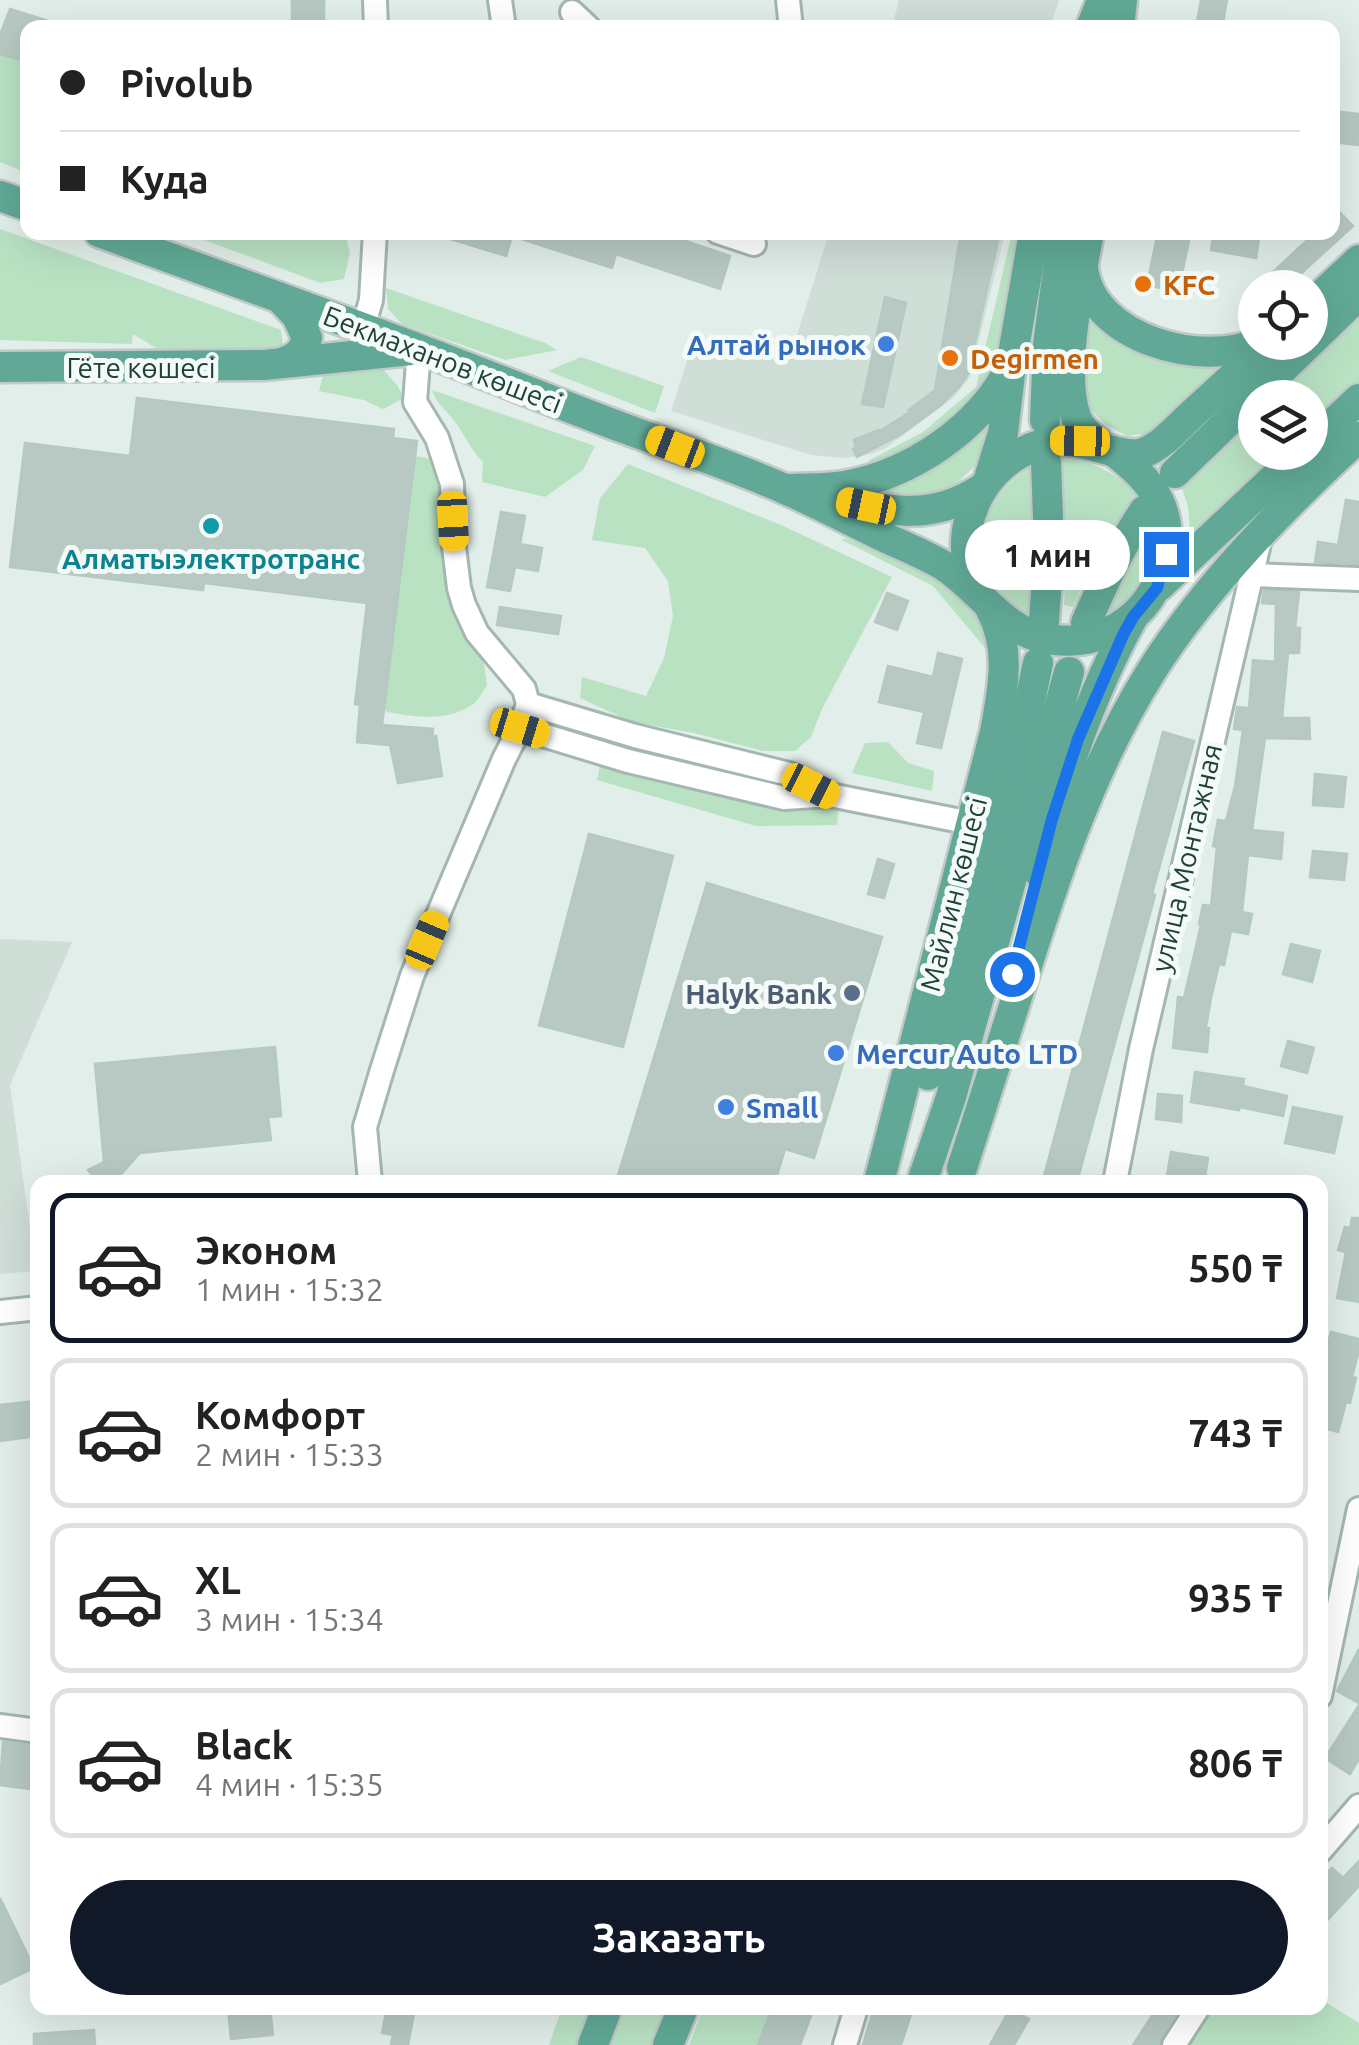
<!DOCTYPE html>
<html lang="ru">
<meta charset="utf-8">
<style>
:root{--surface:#fff;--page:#f6f6f6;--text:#222;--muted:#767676;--line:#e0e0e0;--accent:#111827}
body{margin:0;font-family:Ubuntu,sans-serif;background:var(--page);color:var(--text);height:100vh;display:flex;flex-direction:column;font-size:38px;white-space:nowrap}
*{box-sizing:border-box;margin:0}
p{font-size:32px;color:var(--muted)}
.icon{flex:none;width:55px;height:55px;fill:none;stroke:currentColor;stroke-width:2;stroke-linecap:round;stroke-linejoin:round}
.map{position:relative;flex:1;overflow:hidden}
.drawer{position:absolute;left:30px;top:1175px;width:1298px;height:840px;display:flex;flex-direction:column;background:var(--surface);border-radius:20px;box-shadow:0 10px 40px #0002}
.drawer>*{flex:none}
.hud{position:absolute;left:20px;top:20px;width:1320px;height:220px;border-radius:20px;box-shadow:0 10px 40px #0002;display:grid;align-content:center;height:220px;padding:0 40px;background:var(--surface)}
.controls{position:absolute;left:1238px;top:270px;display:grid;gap:20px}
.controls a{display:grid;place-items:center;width:90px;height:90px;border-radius:50%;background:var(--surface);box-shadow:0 10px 40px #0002;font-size:50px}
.end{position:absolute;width:45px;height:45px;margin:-22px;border:12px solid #1a73e8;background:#fff;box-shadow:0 0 0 5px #fff}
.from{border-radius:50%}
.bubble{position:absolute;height:70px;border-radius:35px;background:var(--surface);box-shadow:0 10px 40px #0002;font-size:32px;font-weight:600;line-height:70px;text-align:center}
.car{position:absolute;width:30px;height:60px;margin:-30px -15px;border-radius:12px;box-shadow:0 0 8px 2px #0007;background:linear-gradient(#f5c518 24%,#345 0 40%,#f5c518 0 76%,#345 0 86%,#f5c518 0)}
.hud b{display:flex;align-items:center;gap:35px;height:95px;font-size:38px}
.hud b+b{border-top:2px solid var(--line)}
.hud i{width:25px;height:25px;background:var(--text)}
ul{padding:18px 0 0;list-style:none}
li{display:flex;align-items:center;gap:30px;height:150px;margin:0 20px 15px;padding:0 20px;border:5px solid var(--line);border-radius:20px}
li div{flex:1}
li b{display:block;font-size:38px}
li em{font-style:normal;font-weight:600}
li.current{border-color:var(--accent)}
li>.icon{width:90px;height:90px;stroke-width:1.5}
.primary-button{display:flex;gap:20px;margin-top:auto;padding:20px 40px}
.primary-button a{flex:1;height:115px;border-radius:60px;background:var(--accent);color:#fff;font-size:40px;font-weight:600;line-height:115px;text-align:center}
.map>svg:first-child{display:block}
</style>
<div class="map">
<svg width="1359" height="2045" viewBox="0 0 1359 2045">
<rect width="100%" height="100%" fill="#e2eee9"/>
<!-- built -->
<g fill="#d0ded8">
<path d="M899,0H1059L1050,27H892Z"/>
<path d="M829,233H1005L970,377L954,397L886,448L871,454L844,458L811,455L671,411L694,339L786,363L792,351Z"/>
<path d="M0,939L72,942L10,1085L36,1271L0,1274Z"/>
</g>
<!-- green -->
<g fill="#b9e2c3">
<path d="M0,54L27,62V173L0,162Z"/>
<path d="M0,229L281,330L283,346L277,348H156L133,334L132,344L0,340Z"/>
<path d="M186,233H345L350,253L344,279L320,283Z"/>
<path d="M1012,233H1024L1001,362L991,385L928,439L863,471L870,460L923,432L976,387Z"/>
<path d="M386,288L545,343L557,350L505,360L402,324L388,309Z"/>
<path d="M1085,303L1240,357L1167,423L1149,433L1127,436L1105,424L1086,405L1080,377Z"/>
<path d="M1359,315V386L1310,432V398H1275Z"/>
<path d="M581,357L664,386L655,413L548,371Z"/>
<path d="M325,368H382L397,385L404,398L383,409L364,400L319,391Z"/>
<path d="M432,390L595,446L583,470L545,497L482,482L483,462C470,450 464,432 452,418C443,407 437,404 432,390Z"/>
<path d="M990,412L988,436L978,463L957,483L923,498L847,492Z"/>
<path d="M1255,417V452L1288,453L1191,542L1188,507L1182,488Z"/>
<path d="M415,456L438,460L444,578L456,618L484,664L487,685C483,691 479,700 473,704C449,722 414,717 387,712L384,708Z"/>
<path d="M1063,459C1093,460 1115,472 1135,494L1098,551L1073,607L1064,605L1065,579Z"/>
<path d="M628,464L781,525L892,577L822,709L811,737L795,751H763L694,733L632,722L580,698L582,677L646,696L664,658L673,616L668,581L645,548L592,540L600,498Z"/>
<path d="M1031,467L1036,552L1029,617C967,578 969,505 1031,467Z"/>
<path d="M1148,525C1155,567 1134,603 1096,620Z"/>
<path d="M844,538L937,575L978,613L995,646L996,698L966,792L964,788L988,699L986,649L933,586L842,540Z"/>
<path d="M888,742L908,763L934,771L932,791L852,773L865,743Z"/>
<path d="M601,761L823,802L839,807L837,825L756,826L597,780Z"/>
<path d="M1320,1999L1359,2023V2045H1189L1215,2008H1320Z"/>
<path d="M562,2008H596L582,2045H549Z"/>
<path d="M617,2008H668L653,2045H603Z"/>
<path d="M703,2008H772L758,2045H689Z"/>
</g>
<!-- building -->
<g fill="#b7c9c2" stroke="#b4c9c0" stroke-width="2.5">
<rect x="292" y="0" width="32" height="28"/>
<path d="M1201,0H1227L1222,28H1196Z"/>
<path d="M10,9L58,24V28H28V62L0,54V35Z"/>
<path d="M1332,111L1359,114V145L1332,142Z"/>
<path d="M1332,204L1353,226L1285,288L1272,273L1316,232H1332Z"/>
<path d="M441,232H659L730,256L720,289L616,254L612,268L512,236L506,256L441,236Z"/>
<path d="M961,232H1000L968,374L960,386L941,405L900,435L857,457L853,449L856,447L854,440L878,430V432L912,411L909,410L935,390Z"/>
<path d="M1158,232H1175L1190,236L1178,292L1147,285Z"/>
<path d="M1214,232H1260L1256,258L1211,250Z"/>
<path d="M885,297L906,303L883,407L862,404Z"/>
<path d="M137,398L394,429L393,438L417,441L382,725L433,729L432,737L436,736L442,776L398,783L390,745L357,742L360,705L355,704L367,603L204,583L203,590L10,567L25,443L130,456Z"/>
<path d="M1346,500L1359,502V564L1315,562L1318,542L1338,545Z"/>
<path d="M501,512L525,516L520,544L542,548L538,571L515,567L510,591L487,587Z"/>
<path d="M1264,590L1299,592L1295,628H1300L1299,653H1288L1282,718H1309L1310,739L1265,738L1252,830L1283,833L1281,859L1248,855L1242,912L1252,914L1248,934L1231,931L1224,965L1219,964L1211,998L1206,1027L1209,1028L1207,1052L1173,1048L1178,997L1184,998L1201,925L1199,924L1203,905L1211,906L1217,847L1213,846L1218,820L1226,821L1235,786L1243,730L1234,729L1237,707L1249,708L1253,660L1275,662L1276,604L1262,603Z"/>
<path d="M887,593L908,601L897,630L875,622Z"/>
<path d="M500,607L561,616L558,634L497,625Z"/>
<path d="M938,653L962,659L941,748L917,743L924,712L879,702L888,666L933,677Z"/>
<path d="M1163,732L1194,741L1152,894L1155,895L1077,1182H1068L1044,1176Z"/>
<path d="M1315,774L1346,777L1343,807L1313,805Z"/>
<path d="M589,834L673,856L623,1047L539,1025Z"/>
<path d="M1313,851L1347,854L1344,880L1310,877Z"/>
<path d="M878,859L894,864L884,898L868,894Z"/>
<path d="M707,883L882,937L814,1158L785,1149L775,1182H616Z"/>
<path d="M1291,944L1320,951L1312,982L1283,974Z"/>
<path d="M1288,1041L1314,1048L1307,1073L1281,1066Z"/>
<path d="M275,1047L281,1116L268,1117L271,1140L140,1153L114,1182H98L88,1170L104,1162L95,1064Z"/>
<path d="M1195,1072L1244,1079L1243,1086L1287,1096L1283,1116L1240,1107L1239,1110L1191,1102Z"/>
<path d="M1158,1094L1182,1096L1181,1122L1156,1119Z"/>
<path d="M1293,1107L1342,1117L1334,1153L1285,1143Z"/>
<path d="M1171,1152L1208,1158L1204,1182H1166Z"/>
<path d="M1352,1218H1359V1302L1337,1298L1346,1252L1338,1250L1345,1227L1350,1228Z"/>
<path d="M1331,1332L1359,1339V1350L1352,1377L1356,1378L1350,1403L1346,1402L1338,1432L1320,1427V1373Z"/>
<path d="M36,1401L38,1436L0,1441V1405Z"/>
<path d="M1359,1649V1703L1337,1691Z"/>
<path d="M1359,1705V1759L1350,1774L1325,1758Z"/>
<path d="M3,1742L38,1746V1790L0,1785Z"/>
<path d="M1359,1861V1886L1320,1928V1880L1332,1868L1343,1878Z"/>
<path d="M0,1898L34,1968L0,1984Z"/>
<path d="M228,2008H270L273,2035L231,2039Z"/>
<path d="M387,2008H415L408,2045H391L393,2035L382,2033Z"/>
<path d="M772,2008H814L800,2045H758Z"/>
<path d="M874,2008H913L901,2045H863Z"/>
<path d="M1157,2008H1180L1161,2037L1159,2045H1133Z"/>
<path d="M1010,2009L1029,2019L1014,2045H990Z"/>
<path d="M94,2030L95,2045H34V2034Z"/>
</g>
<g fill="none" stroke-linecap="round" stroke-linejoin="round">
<defs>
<g id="minor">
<path d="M375,0L376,28"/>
<path d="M500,0L504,28"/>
<path d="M788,0L791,28"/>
<path d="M572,12L589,28"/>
<path d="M718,232L754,244"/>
<path d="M363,328L371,300L375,232"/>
<path d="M1252,575L1359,579"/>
<path d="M528,704L635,736L789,774L827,794"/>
<path d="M520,728L628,761L784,798L830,795L971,823"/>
<path d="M370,1182L365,1127L382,1070L412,976L504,759L520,728L528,704L524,689L477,633L464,605L459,588L454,547L452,484L437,438L415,402L419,349"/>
<path d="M1115,1182L1141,1049L1261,535"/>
<path d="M0,1312L38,1308"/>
<path d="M1320,1696L1359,1509"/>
<path d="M0,1726L38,1731"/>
<path d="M1320,1851L1359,1806"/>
<path d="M845,2045L856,2008"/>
<path d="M1174,2045L1198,2008"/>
</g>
<g id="major">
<path d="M1091,28L1102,0"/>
<path d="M1119,28L1122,0"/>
<path d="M0,196L28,206"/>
<path d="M99,232C205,271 313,309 419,349C483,373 546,399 610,423C668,445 729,464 787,490C819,504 851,521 882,536C903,546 924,554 944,566C982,590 1005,636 1055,640C1117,647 1168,600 1167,537C1166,497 1144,475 1113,451"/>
<path d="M1089,232C1080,280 1060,372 1076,417C1080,430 1092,438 1101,446"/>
<path d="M1083,268C1091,339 1203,369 1260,342"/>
<path d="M280,298L297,316L307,338C303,353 296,358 282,363"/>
<path d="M1310,306L1359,260"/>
<path d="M0,367L264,365L411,350"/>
<path d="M1045,420L1048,345L1063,232"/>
<path d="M1310,445L1359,399"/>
<path d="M1175,473L1359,295"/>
<path d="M990,475L1003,433L1011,366L1034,232"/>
<path d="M789,489C807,488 826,489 844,486C912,474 980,428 1011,366"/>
<path d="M833,499C889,511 930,522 981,489"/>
<path d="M1159,586L1302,452"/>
<path d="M980,595C977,588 972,581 970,574C952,512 996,446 1061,441C1088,439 1122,460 1143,453C1162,446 1177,428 1191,415C1217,391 1244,367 1270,342"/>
<path d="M1044,622L1049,546L1046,462"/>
<path d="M1086,623C1103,584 1120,547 1144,511"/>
<path d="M1038,871C1061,784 1089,696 1133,617"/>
<path d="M928,1075L1025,724L1038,663"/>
<path d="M962,1168C983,1102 1004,1037 1025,972C1058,867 1093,764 1152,670C1206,585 1285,505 1359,437"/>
<path d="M879,1182L995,732C1003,688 1012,649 990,608"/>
<path d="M922,1182L951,1097L1069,672"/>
<path d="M593,2045L607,2008"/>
<path d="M668,2045L683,2008"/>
</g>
</defs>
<!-- minor casing -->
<use href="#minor" stroke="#a4b7b0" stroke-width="28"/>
<!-- major casing -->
<use href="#major" stroke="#c1cac7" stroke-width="35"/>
<!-- minor -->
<use href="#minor" stroke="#fff" stroke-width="22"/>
<!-- major -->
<use href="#major" stroke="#61a996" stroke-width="30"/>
</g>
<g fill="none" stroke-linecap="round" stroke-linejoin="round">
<!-- route -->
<path stroke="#1a73e8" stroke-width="12" d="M1012,974L1052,819L1078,739L1123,635L1133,617L1157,588L1166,554"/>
</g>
<!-- markers -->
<g fill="#e8710a" stroke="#f4faf7" stroke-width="4">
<circle cx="1143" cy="284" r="10"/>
<circle cx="950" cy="358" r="10"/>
</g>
<g fill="#3f7fe0" stroke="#f4faf7" stroke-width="4">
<circle cx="886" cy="344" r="10"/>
<circle cx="836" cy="1053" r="10"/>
<circle cx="726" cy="1107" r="10"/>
</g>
<circle fill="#0f9aa8" stroke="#f4faf7" stroke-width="4" cx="211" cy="526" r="10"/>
<circle fill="#5c6f8a" stroke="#f4faf7" stroke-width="4" cx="852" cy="993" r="10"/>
<g text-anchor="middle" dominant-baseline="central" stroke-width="10" stroke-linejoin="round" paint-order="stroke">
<!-- food labels -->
<g font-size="28" font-weight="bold" fill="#c56008" stroke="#f4faf7" text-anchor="start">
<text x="1163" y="284">KFC</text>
<text x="970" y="358">Degirmen</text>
</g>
<!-- shop labels -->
<g font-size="28" font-weight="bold" fill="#366cbe" stroke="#f4faf7" text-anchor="start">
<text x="866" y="344" text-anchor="end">Алтай рынок</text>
<text x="856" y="1053">Mercur Auto LTD</text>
<text x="746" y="1107">Small</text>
</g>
<!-- street labels -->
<g font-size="28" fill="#204238" stroke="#f4faf7">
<text transform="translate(443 359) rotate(21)">Бекмаханов көшесі</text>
<text x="141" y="367">Гёте көшесі</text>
<text transform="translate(1186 858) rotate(-77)">улица Монтажная</text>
<text transform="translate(953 894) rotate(-76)">Майлин көшесі</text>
</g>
<!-- culture labels -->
<g font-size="28" font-weight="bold" fill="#0d838f" stroke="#f4faf7">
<text x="211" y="558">Алматыэлектротранс</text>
</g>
<!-- service labels -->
<g font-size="28" font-weight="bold" fill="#4e5e75" stroke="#f4faf7" text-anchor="end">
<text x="832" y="993">Halyk Bank</text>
</g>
</g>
</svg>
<div class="controls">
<a><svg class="icon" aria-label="locate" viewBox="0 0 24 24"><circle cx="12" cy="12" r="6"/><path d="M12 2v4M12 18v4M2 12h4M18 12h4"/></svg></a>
<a><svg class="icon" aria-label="layers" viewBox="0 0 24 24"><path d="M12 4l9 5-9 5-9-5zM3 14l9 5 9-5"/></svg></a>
</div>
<i class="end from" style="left:1012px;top:974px"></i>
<i class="end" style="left:1166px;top:554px"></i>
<div class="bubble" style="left:965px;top:520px;width:165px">1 мин</div>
<i class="car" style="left:1080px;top:441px;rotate:271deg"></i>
<i class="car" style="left:675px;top:447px;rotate:291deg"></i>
<i class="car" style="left:866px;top:506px;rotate:282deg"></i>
<i class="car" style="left:453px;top:521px;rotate:177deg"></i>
<i class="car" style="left:520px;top:728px;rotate:107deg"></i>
<i class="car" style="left:811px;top:786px;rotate:117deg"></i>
<i class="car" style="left:427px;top:940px;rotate:23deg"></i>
<div class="hud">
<b><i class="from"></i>Pivolub</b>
<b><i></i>Куда</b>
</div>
<section class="drawer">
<ul>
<li class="current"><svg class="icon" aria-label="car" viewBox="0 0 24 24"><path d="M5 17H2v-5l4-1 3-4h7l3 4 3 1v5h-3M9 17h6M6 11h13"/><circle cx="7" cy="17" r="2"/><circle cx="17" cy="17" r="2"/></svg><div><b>Эконом</b><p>1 мин · 15:32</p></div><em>550 ₸</em></li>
<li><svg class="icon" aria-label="car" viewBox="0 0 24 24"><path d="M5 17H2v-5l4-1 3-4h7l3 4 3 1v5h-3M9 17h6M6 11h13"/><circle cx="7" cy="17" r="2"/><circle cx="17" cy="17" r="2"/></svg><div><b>Комфорт</b><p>2 мин · 15:33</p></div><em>743 ₸</em></li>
<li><svg class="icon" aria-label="car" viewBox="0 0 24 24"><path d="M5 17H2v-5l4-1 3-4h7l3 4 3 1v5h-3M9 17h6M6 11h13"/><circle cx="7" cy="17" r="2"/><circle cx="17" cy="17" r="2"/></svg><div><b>XL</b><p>3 мин · 15:34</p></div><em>935 ₸</em></li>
<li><svg class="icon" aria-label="car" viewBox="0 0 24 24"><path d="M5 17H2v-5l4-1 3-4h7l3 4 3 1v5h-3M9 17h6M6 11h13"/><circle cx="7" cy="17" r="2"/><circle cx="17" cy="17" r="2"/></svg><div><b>Black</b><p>4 мин · 15:35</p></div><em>806 ₸</em></li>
</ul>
<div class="primary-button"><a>Заказать</a></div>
</section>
</div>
